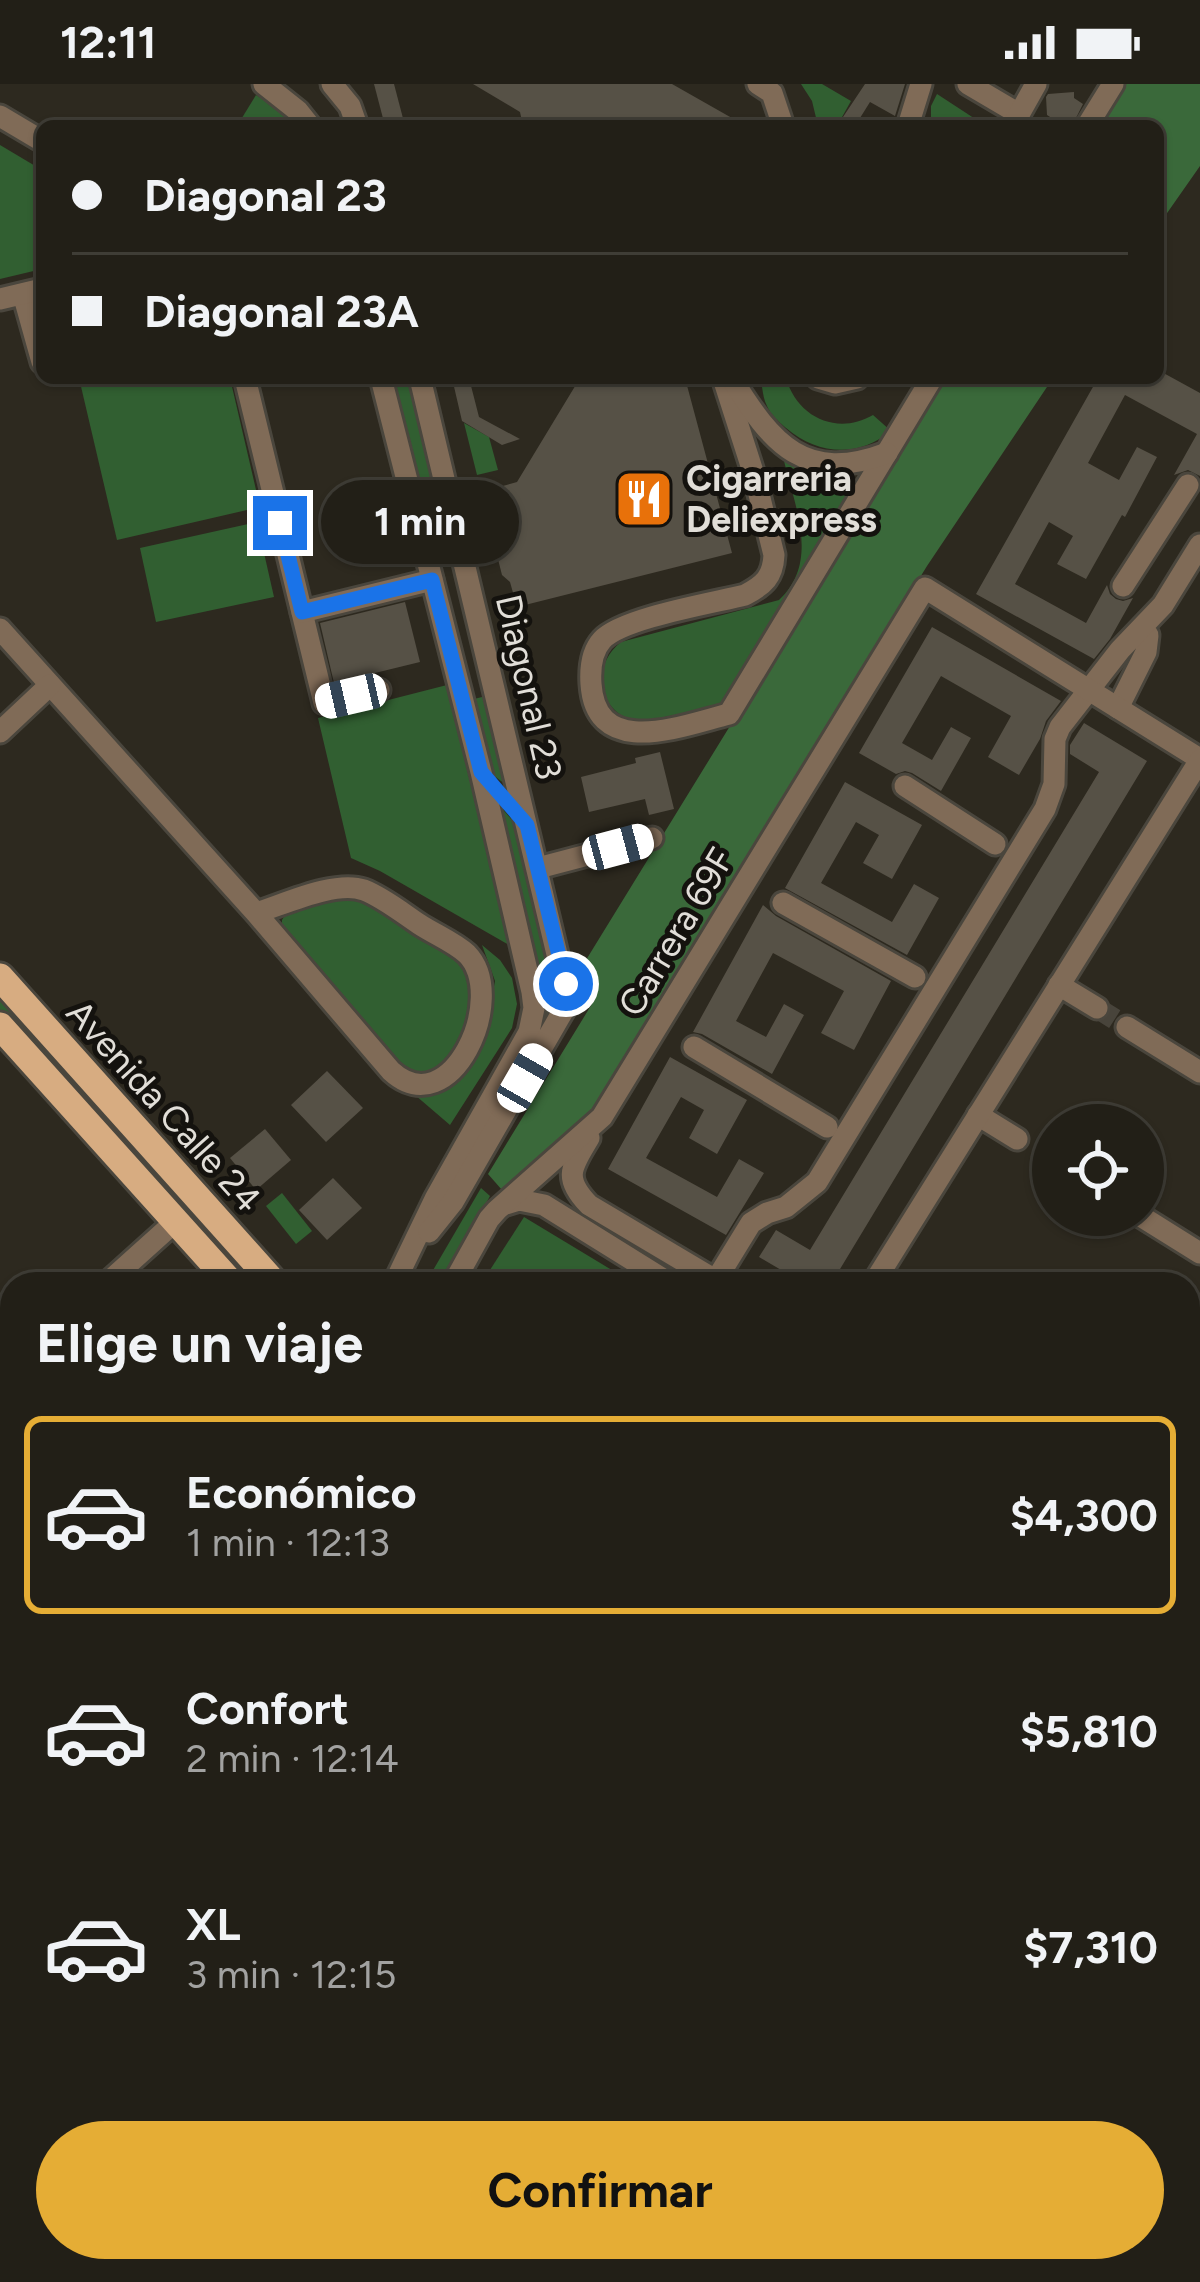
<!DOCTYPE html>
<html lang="es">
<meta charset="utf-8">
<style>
:root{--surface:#221f17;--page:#2a2720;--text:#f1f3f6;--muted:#a2a2a1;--line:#3f3d36;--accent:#e5ad35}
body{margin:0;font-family:Figtree,sans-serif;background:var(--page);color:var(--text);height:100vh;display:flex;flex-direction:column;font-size:45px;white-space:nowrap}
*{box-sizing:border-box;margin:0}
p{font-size:39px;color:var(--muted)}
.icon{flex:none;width:66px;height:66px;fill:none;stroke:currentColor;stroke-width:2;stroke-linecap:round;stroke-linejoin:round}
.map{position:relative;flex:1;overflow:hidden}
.panel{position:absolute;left:0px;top:1188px;width:1200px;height:1011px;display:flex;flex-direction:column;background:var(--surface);border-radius:36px 36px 0 0;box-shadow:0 3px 9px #0004,0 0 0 3px var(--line)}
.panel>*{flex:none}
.hud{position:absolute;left:36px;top:36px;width:1128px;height:264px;border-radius:18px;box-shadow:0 3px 9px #0004,0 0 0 3px var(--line);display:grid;align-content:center;height:264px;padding:0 36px;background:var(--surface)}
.fabs{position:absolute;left:1032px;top:1020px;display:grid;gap:24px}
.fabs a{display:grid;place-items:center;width:132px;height:132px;border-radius:50%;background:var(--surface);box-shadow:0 3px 9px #0004,0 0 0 3px var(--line);font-size:60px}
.end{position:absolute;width:54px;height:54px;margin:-27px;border:15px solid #1a73e8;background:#fff;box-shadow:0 0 0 6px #fff}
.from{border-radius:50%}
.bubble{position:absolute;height:84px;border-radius:42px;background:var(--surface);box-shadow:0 3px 9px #0004,0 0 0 3px var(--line);font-size:39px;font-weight:700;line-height:84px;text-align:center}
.car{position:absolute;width:36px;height:72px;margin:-36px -18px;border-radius:15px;box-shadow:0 0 9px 3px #0007;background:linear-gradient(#fff 24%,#345 0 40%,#fff 0 76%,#345 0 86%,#fff 0)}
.hud b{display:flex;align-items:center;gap:42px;height:114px;font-size:45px}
.hud b+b{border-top:3px solid var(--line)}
.hud i{width:30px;height:30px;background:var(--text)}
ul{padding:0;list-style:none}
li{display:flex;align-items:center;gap:36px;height:198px;margin:0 24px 18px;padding:0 12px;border:6px solid transparent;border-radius:18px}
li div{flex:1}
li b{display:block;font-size:45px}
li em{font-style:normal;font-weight:700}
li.current{border-color:var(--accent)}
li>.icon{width:108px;height:108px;stroke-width:1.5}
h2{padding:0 36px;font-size:54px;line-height:144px}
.primary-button{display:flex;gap:24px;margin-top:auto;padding:24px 36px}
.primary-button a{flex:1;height:138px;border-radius:72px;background:var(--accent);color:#111;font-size:48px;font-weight:700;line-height:138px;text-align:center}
.status{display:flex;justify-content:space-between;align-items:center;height:84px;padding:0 60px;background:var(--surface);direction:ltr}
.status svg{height:33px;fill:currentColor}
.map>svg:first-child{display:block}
</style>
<div class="status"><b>12:11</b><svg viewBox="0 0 49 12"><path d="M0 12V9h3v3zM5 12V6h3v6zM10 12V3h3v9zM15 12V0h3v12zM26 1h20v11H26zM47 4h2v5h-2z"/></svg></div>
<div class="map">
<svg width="1200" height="2198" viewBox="0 0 1200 2198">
<rect width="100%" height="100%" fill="#2d291f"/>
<!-- green -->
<g fill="#315f31">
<path d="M801,0H822L851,17L837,42H818L812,17Z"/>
<path d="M937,10L986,42H931V22Z"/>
<path d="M256,11L276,23L296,42H237Z"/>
<path d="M0,61L42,86V185L0,195Z"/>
<path d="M79,294H230L260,423L117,456Z"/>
<path d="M390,294H409L453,466L435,470Z"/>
<path d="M761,294H786C797,333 837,352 873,331L891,347C858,374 818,371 786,344C779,338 770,330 767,322C763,314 762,303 761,294Z"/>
<path d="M464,339L489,353L498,386L477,391Z"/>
<path d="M784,377L816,390L849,393L857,398L727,620L641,638C598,632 589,583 621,558L779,516C820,478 795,423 784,377Z"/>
<path d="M257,438L274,513L156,538L140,464Z"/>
<path d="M447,601L509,861L380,787L351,774L318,634Z"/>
<path d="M486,612L510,704L488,687L470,616Z"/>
<path d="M494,715L518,743L555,905C551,934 535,957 521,983L538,936Z"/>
<path d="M352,812L368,818L459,875C469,887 473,904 473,920C473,945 441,1005 410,990C404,987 400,981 395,977L282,845V836L288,826Z"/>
<path d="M482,861L500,876L512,894L517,920L512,944L450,1041L415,1011L438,1007L453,996L488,934L495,897Z"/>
<path d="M0,907L259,1200H244L0,929Z"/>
<path d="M481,1104L490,1112L442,1200H425Z"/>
<path d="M282,1109L312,1147L296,1160L266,1122Z"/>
<path d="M524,1133L635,1200H481Z"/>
<path d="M249,2187H336L329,2198H247L250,2193Z"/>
</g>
<!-- forest -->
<g fill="#3a693a">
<path d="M1125,0H1200V82L1158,142V42H1099Z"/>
<path d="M944,294H1053L927,482L591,1028L502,1106L488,1090L595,915L586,876Z"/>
</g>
<!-- building -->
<g fill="#565146">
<path d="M374,0H394L405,42H385Z"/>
<path d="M473,0H672L746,42H523L520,28Z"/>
<path d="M865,0H905L895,32L870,18L860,34L873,42H837Z"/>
<path d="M1074,8V14L1083,20L1072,42H1064L1047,31L1046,13L1048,10Z"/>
<path d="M1158,286L1200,309V392L1188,386L1174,391L1197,350L1125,311L1088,379L1119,396L1137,363L1157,373L1125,433L1122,431L1086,495L1057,480L1073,452L1049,438L1015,500L1086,539L1107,501L1110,510L1116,515L1123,517L1133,514L1110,555L1094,575L976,510L1098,294H1158Z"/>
<path d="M452,294H469L479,333L520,355L502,361L462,337Z"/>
<path d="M580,294H685L732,469L517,523L510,498L502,491L481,408L517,398Z"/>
<path d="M405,518L420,578L334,599L320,539Z"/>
<path d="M932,543L1061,617L1046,637L1040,655L1019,691L988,673L1011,632L941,592L902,659L932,676L951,643L971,654L941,707L912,689L905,687L896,690L859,669Z"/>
<path d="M1084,639L1147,677L831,1200H805L759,1173L776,1146L810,1166L1099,688L1070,670V661Z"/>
<path d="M660,668L674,725L649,731L645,715L589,728L581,693L636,679L635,674Z"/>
<path d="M845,698L922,741L892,795L863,779L879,751L856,738L821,799L892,838L914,800L939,814L907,871L785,804Z"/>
<path d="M763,821L776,832L891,897L854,966L821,949L844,907L773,869L736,937L766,953L784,920L804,931L772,990L702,950L693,948Z"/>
<path d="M670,973L747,1016L717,1070L689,1054L704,1026L681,1013L646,1074L717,1113L739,1075L764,1089L726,1151L608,1085Z"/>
<path d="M327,987L363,1024L326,1058L291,1021Z"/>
<path d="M265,1045L291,1076L256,1106L230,1074Z"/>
<path d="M333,1094L362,1124L327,1156L299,1126Z"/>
</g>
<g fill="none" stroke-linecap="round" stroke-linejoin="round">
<!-- minor-tunnel -->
<path stroke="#48443b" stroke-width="21" stroke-dasharray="21 10" stroke-linecap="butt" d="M1097,924L1127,943"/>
<defs>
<g id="minor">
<path d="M264,0L298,27L310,42"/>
<path d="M332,0L350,22L357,42"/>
<path d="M758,0L772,9L783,42"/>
<path d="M968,0L1019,30"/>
<path d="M0,32L42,57"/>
<path d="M1013,41L1036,0"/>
<path d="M908,42L921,0"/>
<path d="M1087,42L1113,0"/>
<path d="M23,210L42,278"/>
<path d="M0,215L42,205"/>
<path d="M245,294L324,619L379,606"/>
<path d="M381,294L481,688L532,908L534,924L529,948L435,1115L394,1200"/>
<path d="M420,294L566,908L565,924L559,934L453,1118L429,1148"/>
<path d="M723,294L755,394L774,471C773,493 764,501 745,511C713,519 622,534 602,556C592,567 590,585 591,600C596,677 684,641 729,630L932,294"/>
<path d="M818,294L835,299L857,294"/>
<path d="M732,295C772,360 805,400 887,369"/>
<path d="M1123,502L1188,401"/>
<path d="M302,528L432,496"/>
<path d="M0,545L256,829L391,987C451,1042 509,913 467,870C454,858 434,850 419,840C401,828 384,814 364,806C335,796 285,820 256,829"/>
<path d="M1118,624L1146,568L1148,551"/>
<path d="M0,648L50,601"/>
<path d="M905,702L995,760"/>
<path d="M538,784L652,754"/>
<path d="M783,819L915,893"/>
<path d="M1059,901L1097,924"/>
<path d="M1127,943L1200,988"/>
<path d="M694,963L827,1043"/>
<path d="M978,1031L1017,1055"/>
<path d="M589,1054C572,1083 562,1093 589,1121L722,1200"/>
<path d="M1046,1073L1053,1078"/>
<path d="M506,1120L519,1116L544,1121L671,1200"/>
<path d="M1139,1131L1200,1169"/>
<path d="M716,1196L751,1139L767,1129L786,1123L817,1098L1045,725L1054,700L1055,655L1060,643L1120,566L1163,521L1200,461"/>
<path d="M106,1200L176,1137"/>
<path d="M453,1200L489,1135L497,1126L602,1033L925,504L1200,675"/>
<path d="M873,1200L1200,676"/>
<path d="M0,1295L12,1284"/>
<path d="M0,1361L12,1350"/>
<path d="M0,1410L12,1398"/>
<path d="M0,1425L12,1438"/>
<path d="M1188,1489L1200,1496"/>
<path d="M1188,1518L1200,1525"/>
<path d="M234,2198L235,2187"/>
</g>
<g id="major">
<path d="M0,893L275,1200"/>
<path d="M0,942L232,1200"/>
<path d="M0,1906L12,1913"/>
<path d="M0,1969L8,2001L0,2040"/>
<path d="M0,2072L12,2061"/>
<path d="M1049,2187L1062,2198"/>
<path d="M1094,2187L1107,2198"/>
</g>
<g id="highway">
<path d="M1188,1743L1200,1724"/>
<path d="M1188,1793L1200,1773"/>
<path d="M1188,1883L1200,1863"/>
<path d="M1188,1932L1200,1912"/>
<path d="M1188,1960L1200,1953"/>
<path d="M529,2187L538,2198"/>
<path d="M563,2187L578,2198"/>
<path d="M906,2198L913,2187"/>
<path d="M936,2198L943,2187"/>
<path d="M993,2198L1000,2187"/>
<path d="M1024,2198L1031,2187"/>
</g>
</defs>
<!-- minor casing -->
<use href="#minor" stroke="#4a463d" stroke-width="27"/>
<!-- major casing -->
<use href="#major" stroke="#4a463d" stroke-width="33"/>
<!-- highway casing -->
<use href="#highway" stroke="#4a463d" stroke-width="39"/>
<!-- minor -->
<use href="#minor" stroke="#806b57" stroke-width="21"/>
<!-- major -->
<use href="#major" stroke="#d7ac81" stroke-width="27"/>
<!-- highway -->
<use href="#highway" stroke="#fac692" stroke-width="33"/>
</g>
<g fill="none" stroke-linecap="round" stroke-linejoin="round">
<!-- route -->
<path stroke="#1a73e8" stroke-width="15" d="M280,439L302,528L432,496L481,688L527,741L566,900"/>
</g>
<!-- icons -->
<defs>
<symbol id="restaurant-square" viewBox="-11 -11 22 22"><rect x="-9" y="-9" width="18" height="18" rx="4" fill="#e8710a" stroke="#14120e"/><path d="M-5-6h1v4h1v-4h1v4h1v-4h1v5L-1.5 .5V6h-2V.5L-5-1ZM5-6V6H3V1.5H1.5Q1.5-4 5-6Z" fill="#fff"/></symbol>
</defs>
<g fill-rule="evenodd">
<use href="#restaurant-square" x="611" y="382" width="66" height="66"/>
</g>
<g text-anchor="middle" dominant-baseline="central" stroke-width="10" stroke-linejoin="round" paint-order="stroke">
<!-- poi labels -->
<g font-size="36" font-weight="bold" fill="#e1ded8" stroke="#14120e" text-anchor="start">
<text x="686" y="394">Cigarreria<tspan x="686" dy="41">Deliexpress</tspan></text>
</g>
<!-- street labels -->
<g font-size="36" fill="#e1ded8" stroke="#14120e">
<text transform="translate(529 603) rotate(77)">Diagonal 23</text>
<text transform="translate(676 848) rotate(-59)">Carrera 69F</text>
<text transform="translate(164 1022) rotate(48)">Avenida Calle 24</text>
</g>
</g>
</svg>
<div class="fabs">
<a><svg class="icon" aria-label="locate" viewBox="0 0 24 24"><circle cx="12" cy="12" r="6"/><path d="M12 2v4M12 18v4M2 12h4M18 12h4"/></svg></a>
</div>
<i class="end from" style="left:566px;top:900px"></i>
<i class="end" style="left:280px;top:439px"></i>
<div class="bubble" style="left:321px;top:396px;width:198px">1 min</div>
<i class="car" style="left:351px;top:612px;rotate:257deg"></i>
<i class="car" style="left:618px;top:763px;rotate:75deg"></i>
<i class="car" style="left:525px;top:994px;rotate:30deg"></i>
<div class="hud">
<b><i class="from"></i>Diagonal 23</b>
<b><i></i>Diagonal 23A</b>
</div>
<section class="panel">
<h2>Elige un viaje</h2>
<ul>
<li class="current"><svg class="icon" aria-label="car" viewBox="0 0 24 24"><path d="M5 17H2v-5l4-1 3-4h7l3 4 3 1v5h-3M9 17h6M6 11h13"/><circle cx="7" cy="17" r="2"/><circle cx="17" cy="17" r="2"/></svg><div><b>Económico</b><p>1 min · 12:13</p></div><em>$4,300</em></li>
<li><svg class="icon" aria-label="car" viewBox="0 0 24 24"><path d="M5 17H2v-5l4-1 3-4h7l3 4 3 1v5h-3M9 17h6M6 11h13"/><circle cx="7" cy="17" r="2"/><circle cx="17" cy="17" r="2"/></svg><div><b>Confort</b><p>2 min · 12:14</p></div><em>$5,810</em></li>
<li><svg class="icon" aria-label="car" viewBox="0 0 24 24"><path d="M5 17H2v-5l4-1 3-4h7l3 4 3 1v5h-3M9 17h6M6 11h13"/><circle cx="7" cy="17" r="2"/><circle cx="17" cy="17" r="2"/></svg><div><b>XL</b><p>3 min · 12:15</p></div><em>$7,310</em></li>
</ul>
<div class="primary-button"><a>Confirmar</a></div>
</section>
</div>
